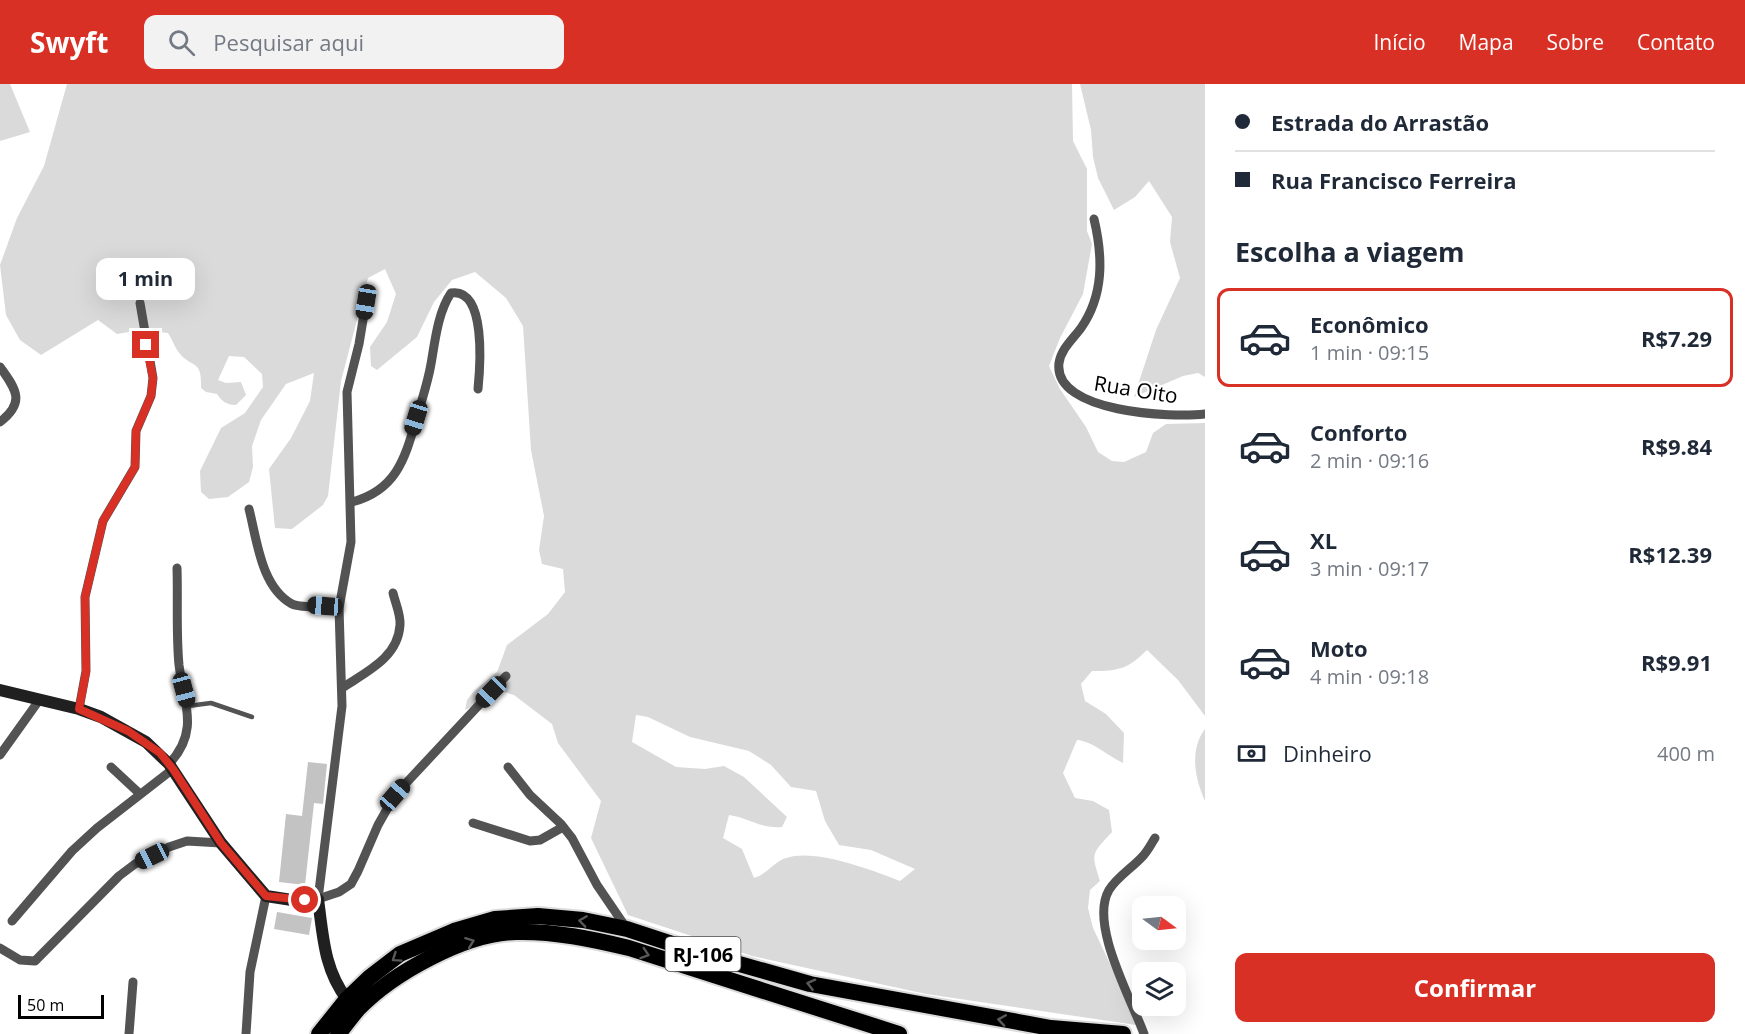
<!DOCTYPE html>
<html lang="pt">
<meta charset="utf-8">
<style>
:root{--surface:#fff;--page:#f2f2f3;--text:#1f2937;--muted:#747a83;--line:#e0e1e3;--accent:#d93025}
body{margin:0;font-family:"Open Sans",sans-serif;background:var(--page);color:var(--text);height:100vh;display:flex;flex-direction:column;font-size:22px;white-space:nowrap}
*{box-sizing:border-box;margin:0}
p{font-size:20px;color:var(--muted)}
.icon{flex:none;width:33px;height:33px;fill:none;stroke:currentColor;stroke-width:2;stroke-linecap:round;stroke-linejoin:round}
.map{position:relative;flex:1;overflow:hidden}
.details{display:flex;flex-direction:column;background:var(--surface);width:540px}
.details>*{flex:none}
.hud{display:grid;align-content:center;height:132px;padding:0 30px;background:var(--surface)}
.needle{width:39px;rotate:105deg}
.buttons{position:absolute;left:1132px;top:812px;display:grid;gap:12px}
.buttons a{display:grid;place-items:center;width:54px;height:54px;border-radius:12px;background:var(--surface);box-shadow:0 6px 24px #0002;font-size:30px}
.scale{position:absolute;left:18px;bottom:15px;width:86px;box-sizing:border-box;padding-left:6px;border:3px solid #000;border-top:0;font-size:16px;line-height:21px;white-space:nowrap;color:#000;-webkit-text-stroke:4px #fff;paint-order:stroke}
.end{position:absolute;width:27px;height:27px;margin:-14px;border:8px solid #d93025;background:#fff;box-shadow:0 0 0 3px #fff}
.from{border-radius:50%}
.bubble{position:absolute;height:42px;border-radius:12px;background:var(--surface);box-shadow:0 6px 24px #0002;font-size:20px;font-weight:700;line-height:42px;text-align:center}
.car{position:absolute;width:18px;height:36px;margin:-18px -9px;border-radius:8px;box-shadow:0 0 4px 2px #0007;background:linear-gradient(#222 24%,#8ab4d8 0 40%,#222 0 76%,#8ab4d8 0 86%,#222 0)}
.hud b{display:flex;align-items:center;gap:21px;height:57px;font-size:22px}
.hud b+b{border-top:2px solid var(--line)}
.hud i{width:15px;height:15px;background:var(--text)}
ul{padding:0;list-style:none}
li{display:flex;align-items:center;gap:18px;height:99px;margin:0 12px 9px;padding:0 18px;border:3px solid transparent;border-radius:12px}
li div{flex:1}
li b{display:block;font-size:22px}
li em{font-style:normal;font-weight:700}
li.on{border-color:var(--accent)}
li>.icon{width:54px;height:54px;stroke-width:1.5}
h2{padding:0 30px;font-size:27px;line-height:72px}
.pay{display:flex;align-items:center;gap:15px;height:66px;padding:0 30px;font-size:22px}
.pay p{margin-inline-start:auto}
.button{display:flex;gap:12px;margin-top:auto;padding:12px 30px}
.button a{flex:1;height:69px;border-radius:12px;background:var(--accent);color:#fff;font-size:24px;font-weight:700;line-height:69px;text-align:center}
header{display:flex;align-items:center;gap:36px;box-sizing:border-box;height:84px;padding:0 30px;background:var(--accent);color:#fff}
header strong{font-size:28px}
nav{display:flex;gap:33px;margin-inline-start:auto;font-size:21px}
.search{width:420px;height:54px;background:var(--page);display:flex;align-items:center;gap:15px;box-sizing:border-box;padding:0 21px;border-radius:12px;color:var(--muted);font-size:22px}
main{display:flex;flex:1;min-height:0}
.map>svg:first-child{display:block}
</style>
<header>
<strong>Swyft</strong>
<div class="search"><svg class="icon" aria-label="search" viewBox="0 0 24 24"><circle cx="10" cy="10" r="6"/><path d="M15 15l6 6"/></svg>Pesquisar aqui</div>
<nav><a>Início</a><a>Mapa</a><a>Sobre</a><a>Contato</a></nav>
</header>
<main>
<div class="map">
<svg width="1205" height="950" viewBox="0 0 1205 950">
<rect width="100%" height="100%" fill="#fff"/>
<!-- green -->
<g fill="#dadada" fill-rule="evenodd">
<path d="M0,0H10L30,48L0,57Z"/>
<path d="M67,0H1072L1073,57L1087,85V147L1092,160L1083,210L1060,254L1049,282L1060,305L1086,343L1098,368L1112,377L1124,378L1146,368L1153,349L1166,340L1205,339V632L1178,596L1147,566C1128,585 1119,587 1092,587L1081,600L1085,617L1106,630L1124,649L1123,679C1108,672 1092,657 1077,656L1063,689L1075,714L1093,717L1109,726L1112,748C1091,771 1091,768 1100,797L1090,806L1088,824L1093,844L1134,930L1136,941L926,910L752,872L628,831L591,754L601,717L558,659L552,640L514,611L494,605L476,621L465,626L467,616L474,607L497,588L507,561L548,530L565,508L563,485L542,480L539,466L544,432L531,366L523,242L506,214L475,188L452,196L434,218L417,253L377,286L371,282L370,263L387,238L396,210L385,185L368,194L341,297L328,412L323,421L292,445L275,444L269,385L291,354L310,317L314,289L286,300L261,336L252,362L253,383L249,398L228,413L209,415L201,408L200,387L221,344L245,329L263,303L262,290L244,273L229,272L218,296L226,299L241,298L246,311L236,321C226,321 222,317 217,310L206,308L201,304C202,276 194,285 180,270C175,264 172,255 168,249L141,246L117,250L98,236L41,271L20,256L6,231L0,181L17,134L44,82ZM636,631L648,633L690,653L749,667L771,681L791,703L816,707L825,737L839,761L871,766L915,785L900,797C872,786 815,764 786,774C774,778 767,790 754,794L742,765L723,754L729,731C749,734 761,745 782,743L787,733L744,693L724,682L705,685L676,683L632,658Z"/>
<path d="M1080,0H1205V293L1198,289L1183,292L1134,313L1156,246L1180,194L1170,158L1172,133L1149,97L1135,113L1114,126L1098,94L1093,73L1091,46Z"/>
<path d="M1205,645V717C1195,695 1189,666 1205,645Z"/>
</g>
<!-- building -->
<g fill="#c3c3c3">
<path d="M308,678L327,680L323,720L314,719L305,801L279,798L286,730L302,732Z"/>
<path d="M277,828L312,834L309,851L274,845Z"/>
</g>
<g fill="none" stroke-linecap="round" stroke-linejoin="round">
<defs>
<g id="highway">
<path d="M319,950L347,915L370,893L400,870L454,847L495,835L538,832L583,836L627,845L697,868L810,900L1051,944L1123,950"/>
<path d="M338,950C345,942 351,933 358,925C393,889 465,849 516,848C554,847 592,855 629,864L899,950"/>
</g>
</defs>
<!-- highway casing -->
<use href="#highway" stroke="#dbdbdb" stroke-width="20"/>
<!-- lane -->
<path stroke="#535353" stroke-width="4.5" d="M188,622L211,619L252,633"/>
<!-- street -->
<g stroke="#535353" stroke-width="9">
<path d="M1094,135C1103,173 1104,211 1081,244C1073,255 1061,265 1059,279C1053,329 1173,334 1205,330"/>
<path d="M366,218L359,260L347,308L351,458L339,524L342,622L318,815L339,808L351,800L358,787L378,741L395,711L506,592"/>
<path d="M0,283C17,306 25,319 0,338"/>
<path d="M352,418C397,406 405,374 417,333C422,315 428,298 431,280C435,257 438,228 451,209C487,203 480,285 478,305"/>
<path d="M249,425C257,456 261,503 292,520C299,524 328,523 339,524"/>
<path d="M342,604C366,588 398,574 400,541C401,531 395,518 393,509"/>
<path d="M79,625L86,587L85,513L103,437L135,383L136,347L151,312L153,294L140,219"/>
<path d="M0,671L40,615"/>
<path d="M169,680C200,647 184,619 179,581C176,549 178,516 177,484"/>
<path d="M111,683L140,710"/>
<path d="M508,683L530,711L561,740L572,754L597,801L627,845"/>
<path d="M473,739L530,757L540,756L563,743"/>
<path d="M12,837L72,767L97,744L173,685"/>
<path d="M0,864L20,876L35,877L119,792L135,780L169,763L187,757L221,759"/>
<path d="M129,950L133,898"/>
<path d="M246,950L250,888L266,812"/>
<path d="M1144,950C1131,914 1089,840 1109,806C1117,793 1132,784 1142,773C1148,767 1151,760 1155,754"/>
</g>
<!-- secondary -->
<path stroke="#202020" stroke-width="12" d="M0,606L79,625L101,633L146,658L169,680L221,759L266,812L292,816L318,815C323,851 324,886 347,915"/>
<!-- highway -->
<use href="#highway" stroke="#000" stroke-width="16"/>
</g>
<!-- one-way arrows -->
<defs><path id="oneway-chevron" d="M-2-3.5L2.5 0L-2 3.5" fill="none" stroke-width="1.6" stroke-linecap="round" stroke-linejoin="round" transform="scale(1.5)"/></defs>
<g stroke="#595959">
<use href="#oneway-chevron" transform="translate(583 837) rotate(-172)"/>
<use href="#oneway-chevron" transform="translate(470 858) rotate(-21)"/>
<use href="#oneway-chevron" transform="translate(645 870) rotate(18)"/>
<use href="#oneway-chevron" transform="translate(396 874) rotate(146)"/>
<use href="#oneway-chevron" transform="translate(811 900) rotate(-166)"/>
<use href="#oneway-chevron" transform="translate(1002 936) rotate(-171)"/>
</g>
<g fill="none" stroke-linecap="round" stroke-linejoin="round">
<!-- route -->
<path stroke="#d93025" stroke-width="8" d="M146,261L153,294L151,312L136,347L135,383L103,437L85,513L86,588L79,625L128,647L160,669L173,685L221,759L266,812L305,816"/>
</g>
<g text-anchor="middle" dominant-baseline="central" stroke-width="4.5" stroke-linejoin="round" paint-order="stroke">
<!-- shield labels -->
<rect fill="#fff" stroke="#4c4c4c" stroke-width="1.5" x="665.5" y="853" width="75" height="34" rx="4.5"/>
<g font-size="20" font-weight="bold" fill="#000">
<text x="703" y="870">RJ-106</text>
</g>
<!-- street labels -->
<g font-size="21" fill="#000" stroke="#fff">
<text transform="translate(1136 305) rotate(9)">Rua Oito</text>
</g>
</g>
</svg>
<div class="buttons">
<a><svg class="needle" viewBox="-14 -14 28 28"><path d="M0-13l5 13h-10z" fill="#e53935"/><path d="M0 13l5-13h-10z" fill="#747a83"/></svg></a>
<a><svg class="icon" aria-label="layers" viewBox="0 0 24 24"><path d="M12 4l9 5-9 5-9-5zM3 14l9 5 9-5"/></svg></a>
</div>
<div class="scale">50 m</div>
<i class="end from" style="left:305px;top:816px"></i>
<i class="end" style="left:146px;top:261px"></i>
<div class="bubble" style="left:96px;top:174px;width:99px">1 min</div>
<i class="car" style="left:366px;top:218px;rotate:189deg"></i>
<i class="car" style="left:416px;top:334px;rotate:197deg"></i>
<i class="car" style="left:325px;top:522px;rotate:274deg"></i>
<i class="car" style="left:184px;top:606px;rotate:165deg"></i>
<i class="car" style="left:491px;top:608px;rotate:224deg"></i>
<i class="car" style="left:395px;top:711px;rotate:41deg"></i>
<i class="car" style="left:152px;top:772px;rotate:244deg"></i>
</div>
<section class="details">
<div class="hud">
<b><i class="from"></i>Estrada do Arrastão</b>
<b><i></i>Rua Francisco Ferreira</b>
</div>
<h2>Escolha a viagem</h2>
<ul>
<li class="on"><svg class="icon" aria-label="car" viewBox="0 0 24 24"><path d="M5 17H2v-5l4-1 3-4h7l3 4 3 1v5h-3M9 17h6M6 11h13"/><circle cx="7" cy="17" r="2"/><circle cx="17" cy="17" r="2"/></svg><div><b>Econômico</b><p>1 min · 09:15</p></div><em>R$7.29</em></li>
<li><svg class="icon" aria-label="car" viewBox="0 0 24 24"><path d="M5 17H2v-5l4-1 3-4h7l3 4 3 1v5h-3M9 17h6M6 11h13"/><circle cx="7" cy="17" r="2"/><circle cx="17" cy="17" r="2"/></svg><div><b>Conforto</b><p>2 min · 09:16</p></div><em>R$9.84</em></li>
<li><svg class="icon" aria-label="car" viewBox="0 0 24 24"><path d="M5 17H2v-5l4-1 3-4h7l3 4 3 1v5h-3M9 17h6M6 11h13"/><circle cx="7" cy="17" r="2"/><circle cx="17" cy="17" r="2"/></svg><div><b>XL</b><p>3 min · 09:17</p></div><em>R$12.39</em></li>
<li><svg class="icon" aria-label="car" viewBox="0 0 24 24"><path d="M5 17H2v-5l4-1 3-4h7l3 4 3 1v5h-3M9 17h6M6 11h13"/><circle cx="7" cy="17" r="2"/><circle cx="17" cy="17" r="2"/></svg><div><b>Moto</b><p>4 min · 09:18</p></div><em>R$9.91</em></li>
</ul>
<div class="pay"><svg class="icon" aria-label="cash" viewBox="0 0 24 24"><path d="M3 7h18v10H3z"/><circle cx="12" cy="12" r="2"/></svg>Dinheiro<p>400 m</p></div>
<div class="button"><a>Confirmar</a></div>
</section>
</main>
